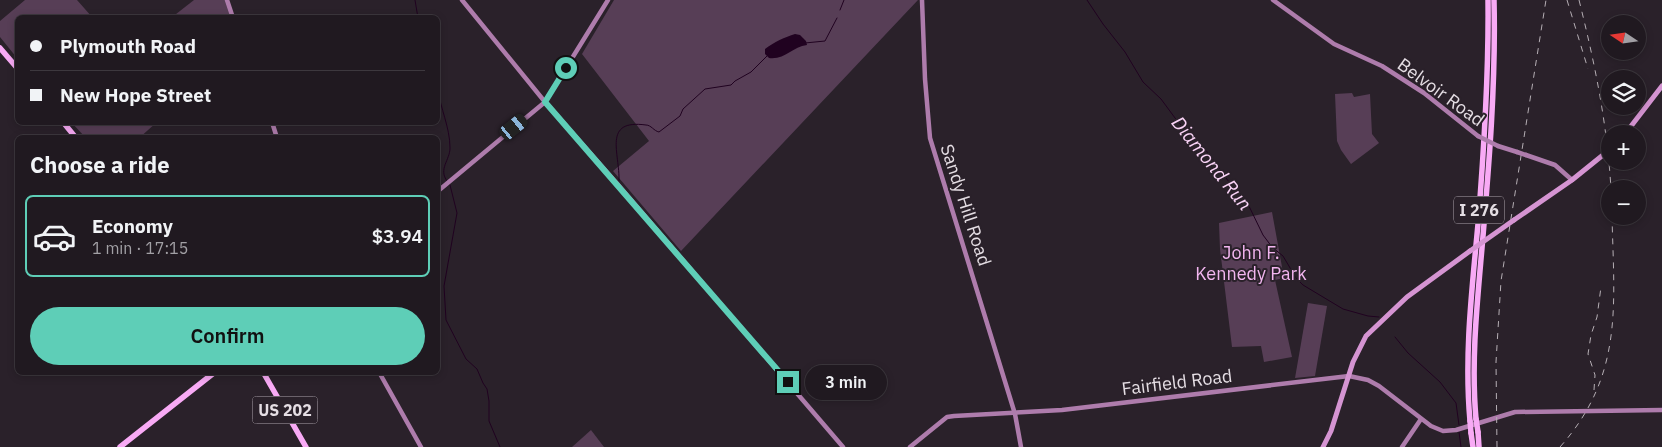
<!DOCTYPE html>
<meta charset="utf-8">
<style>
:root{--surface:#201920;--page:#2d262d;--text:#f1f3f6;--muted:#a2a0a5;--line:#3d383e;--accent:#5eceb7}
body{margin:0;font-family:"IBM Plex Sans",sans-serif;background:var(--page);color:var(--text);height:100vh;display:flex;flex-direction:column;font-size:19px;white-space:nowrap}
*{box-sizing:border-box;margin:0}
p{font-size:16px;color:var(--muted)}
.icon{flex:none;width:28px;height:28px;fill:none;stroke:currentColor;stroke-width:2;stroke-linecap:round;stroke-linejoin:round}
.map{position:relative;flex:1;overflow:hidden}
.sheet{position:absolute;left:15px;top:135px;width:425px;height:240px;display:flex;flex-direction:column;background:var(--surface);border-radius:8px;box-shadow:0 2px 8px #0003,0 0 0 1px var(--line)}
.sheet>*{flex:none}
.hud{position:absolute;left:15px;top:15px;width:425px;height:110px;border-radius:8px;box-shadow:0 2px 8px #0003,0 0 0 1px var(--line);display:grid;align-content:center;height:110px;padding:0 15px;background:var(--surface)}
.needle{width:32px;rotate:283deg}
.fabs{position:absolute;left:1601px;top:15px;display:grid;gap:10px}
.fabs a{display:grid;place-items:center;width:45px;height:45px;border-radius:50%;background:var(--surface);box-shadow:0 2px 8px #0003,0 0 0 1px var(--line);font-size:25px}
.end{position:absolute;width:22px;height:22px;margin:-11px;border:6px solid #5eceb7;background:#111;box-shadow:0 0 0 2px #111}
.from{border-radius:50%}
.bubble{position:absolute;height:35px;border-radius:18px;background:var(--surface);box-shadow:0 2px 8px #0003,0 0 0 1px var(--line);font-size:16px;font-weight:600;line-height:35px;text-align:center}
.car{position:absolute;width:15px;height:30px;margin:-15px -8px;border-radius:6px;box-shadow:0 0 4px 1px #0007;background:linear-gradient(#222 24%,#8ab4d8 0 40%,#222 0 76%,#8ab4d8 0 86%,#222 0)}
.hud b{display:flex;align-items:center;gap:18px;height:48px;font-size:19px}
.hud b+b{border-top:1px solid var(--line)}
.hud i{width:12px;height:12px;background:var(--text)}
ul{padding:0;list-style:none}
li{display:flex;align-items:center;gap:15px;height:82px;margin:0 10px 8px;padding:0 5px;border:2px solid transparent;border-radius:8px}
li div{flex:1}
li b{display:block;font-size:19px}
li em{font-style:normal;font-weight:600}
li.on{border-color:var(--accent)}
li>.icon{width:45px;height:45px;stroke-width:1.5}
h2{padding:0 15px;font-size:22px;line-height:60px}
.action{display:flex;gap:10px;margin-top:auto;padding:10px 15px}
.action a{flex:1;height:58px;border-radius:30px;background:var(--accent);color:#111;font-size:20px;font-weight:600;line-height:58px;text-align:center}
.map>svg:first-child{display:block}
</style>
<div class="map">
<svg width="1662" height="447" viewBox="0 0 1662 447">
<rect width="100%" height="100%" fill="#2a212a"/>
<!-- green -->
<g fill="#573e56">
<path d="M25,0H77L92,17L18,18L17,58L0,37V21Z"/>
<path d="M194,0H227L233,18H171Z"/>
<path d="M614,0H918L681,251L613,171L649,141L582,54Z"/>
<path d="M1352,93L1354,97L1370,94L1372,134L1379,143L1351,164L1341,150L1337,141L1335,94Z"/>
<path d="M72,123H156L139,138L85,137Z"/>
<path d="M1272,212L1284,278L1275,280L1292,357L1264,362L1261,346L1232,347L1220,249L1219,223Z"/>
<path d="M1308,303L1327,306L1315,376L1295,378Z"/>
<path d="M591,430L604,447H572Z"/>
</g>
<!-- water -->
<path fill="#200220" d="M795,34L800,35L806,41L807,45C792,47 785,60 769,58L765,54V49C774,42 785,37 795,34Z"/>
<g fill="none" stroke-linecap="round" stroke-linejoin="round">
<!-- stream -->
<g stroke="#200220" stroke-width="1">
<path d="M415,0L418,18"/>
<path d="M1087,0L1103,24L1125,52L1143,82L1161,99L1178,122L1202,145L1229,182L1246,200L1263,235L1272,247L1283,256L1296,278L1303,285L1343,309L1368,316L1379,317"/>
<path d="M840,10L844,0"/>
<path d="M805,43L825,41L837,18"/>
<path d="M438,89C440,108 450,127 450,148C450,160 438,169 447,181"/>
<path d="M619,181C620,153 602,119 646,125C651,125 654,131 659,132L680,116L683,109L705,89L731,85L735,81L751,72L768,55"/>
<path d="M450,185L457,213L444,286L446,320L466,359L477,369L483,383L487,389L489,401V421L500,447"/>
<path d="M1395,337L1408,353L1440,382L1456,403L1459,425"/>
<path d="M1459,432L1461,447"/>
</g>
<!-- secondary -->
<g stroke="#ae7cac" stroke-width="4.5">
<path d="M227,0L233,18"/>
<path d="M462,0L545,102L620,187L843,447"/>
<path d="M922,0L925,79L930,138L1015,414L1021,447"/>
<path d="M1273,0L1334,44L1382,66L1424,93L1478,136"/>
<path d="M272,122L277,138"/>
<path d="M1498,146L1517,152"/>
<path d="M1526,155L1555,165L1572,180"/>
<path d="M438,191L545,102L608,0"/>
<path d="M379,372L421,447"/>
<path d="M910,447L947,417L954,416L1062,410L1349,376L1368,380L1379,386L1431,426L1443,431L1456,430L1515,412L1662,410"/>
<path d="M1402,447L1421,419"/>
</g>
<!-- primary -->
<g stroke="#d594d2" stroke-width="5">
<path d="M1625,134L1662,86"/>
<path d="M1514,220L1572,180L1603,155"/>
<path d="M1323,447L1331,431L1353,362L1366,336L1407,297L1470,251"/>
</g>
<!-- highway -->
<g stroke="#f8aaf5" stroke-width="5.5">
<path d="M0,48L18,69"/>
<path d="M63,122L76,138"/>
<path d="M263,372L306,447"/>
<path d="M1476,419C1471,362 1477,305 1482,248C1489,165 1496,83 1494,0"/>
<path d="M1470,421C1464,355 1472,289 1478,224C1484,149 1489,75 1488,0"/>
<path d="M1478,432L1479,447"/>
<path d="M1471,433L1473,447"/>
<path d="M120,447L215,372"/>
</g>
<!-- rail -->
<g stroke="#b6afb5" stroke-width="1" stroke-dasharray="6 6" stroke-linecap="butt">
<path d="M1567,0L1588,69"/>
<path d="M1579,0C1595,64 1607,123 1611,189"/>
<path d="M1594,390L1595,375L1588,354L1591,335L1597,317L1601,287"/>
<path d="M1497,447L1496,362L1501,281L1546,0"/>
<path d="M1560,447C1624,375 1614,305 1612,216"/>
</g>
<!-- secondary-bridge -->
<g stroke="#ae7cac" stroke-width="4.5">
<path d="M1478,136L1498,146"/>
<path d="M1517,152L1526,155"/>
</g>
<!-- primary-bridge -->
<g stroke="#d594d2" stroke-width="5">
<path d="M1603,155L1610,149"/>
<path d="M1470,251L1514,220"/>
</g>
<!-- highway-bridge -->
<g stroke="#f8aaf5" stroke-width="5.5">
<path d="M1476,419L1478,432"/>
<path d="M1470,421L1471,433"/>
</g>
</g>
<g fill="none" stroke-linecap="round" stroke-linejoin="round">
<!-- route -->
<path stroke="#5eceb7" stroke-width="6" d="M566,68L545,102L788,382"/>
</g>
<g text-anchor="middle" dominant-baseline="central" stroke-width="4" stroke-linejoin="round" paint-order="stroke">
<!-- shield labels -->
<g fill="#2a212a" stroke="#ada5ac" stroke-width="1">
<rect x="1454" y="196.5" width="50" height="27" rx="4"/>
<rect x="252.5" y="396.5" width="65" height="27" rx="4"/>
</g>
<g font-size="16" font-weight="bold" fill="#e5dee4">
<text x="1479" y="210">I 276</text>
<text x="285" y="410">US 202</text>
</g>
<!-- street labels -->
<g font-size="18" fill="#e5dee4" stroke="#2a212a">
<text transform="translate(1441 92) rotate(36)">Belvoir Road</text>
<text transform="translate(966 205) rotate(72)">Sandy Hill Road</text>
<text transform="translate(1177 382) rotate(-7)">Fairfield Road</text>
</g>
<!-- park labels -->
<g font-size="18" fill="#f3b6f0" stroke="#2a212a">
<text x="1251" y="252">John F.<tspan x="1251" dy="21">Kennedy Park</tspan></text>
</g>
<!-- water labels -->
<g font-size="19" font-style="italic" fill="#fad4f7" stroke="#2a212a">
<text transform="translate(1212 163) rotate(51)">Diamond Run</text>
</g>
</g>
</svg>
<div class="fabs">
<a><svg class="needle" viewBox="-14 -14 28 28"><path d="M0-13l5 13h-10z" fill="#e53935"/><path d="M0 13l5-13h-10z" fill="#a2a0a5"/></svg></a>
<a><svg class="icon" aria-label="layers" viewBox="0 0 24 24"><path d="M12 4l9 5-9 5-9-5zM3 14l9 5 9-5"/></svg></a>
<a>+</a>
<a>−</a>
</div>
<i class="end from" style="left:566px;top:68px"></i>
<i class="end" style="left:788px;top:382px"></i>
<div class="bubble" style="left:805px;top:365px;width:82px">3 min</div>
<i class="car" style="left:514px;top:127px;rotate:51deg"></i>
<div class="hud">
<b><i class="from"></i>Plymouth Road</b>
<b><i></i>New Hope Street</b>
</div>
<section class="sheet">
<h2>Choose a ride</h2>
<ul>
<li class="on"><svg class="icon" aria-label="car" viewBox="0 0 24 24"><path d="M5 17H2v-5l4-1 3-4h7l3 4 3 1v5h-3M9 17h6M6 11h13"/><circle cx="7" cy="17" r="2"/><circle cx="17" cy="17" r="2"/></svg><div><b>Economy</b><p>1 min · 17:15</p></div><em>$3.94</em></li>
</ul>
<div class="action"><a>Confirm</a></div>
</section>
</div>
